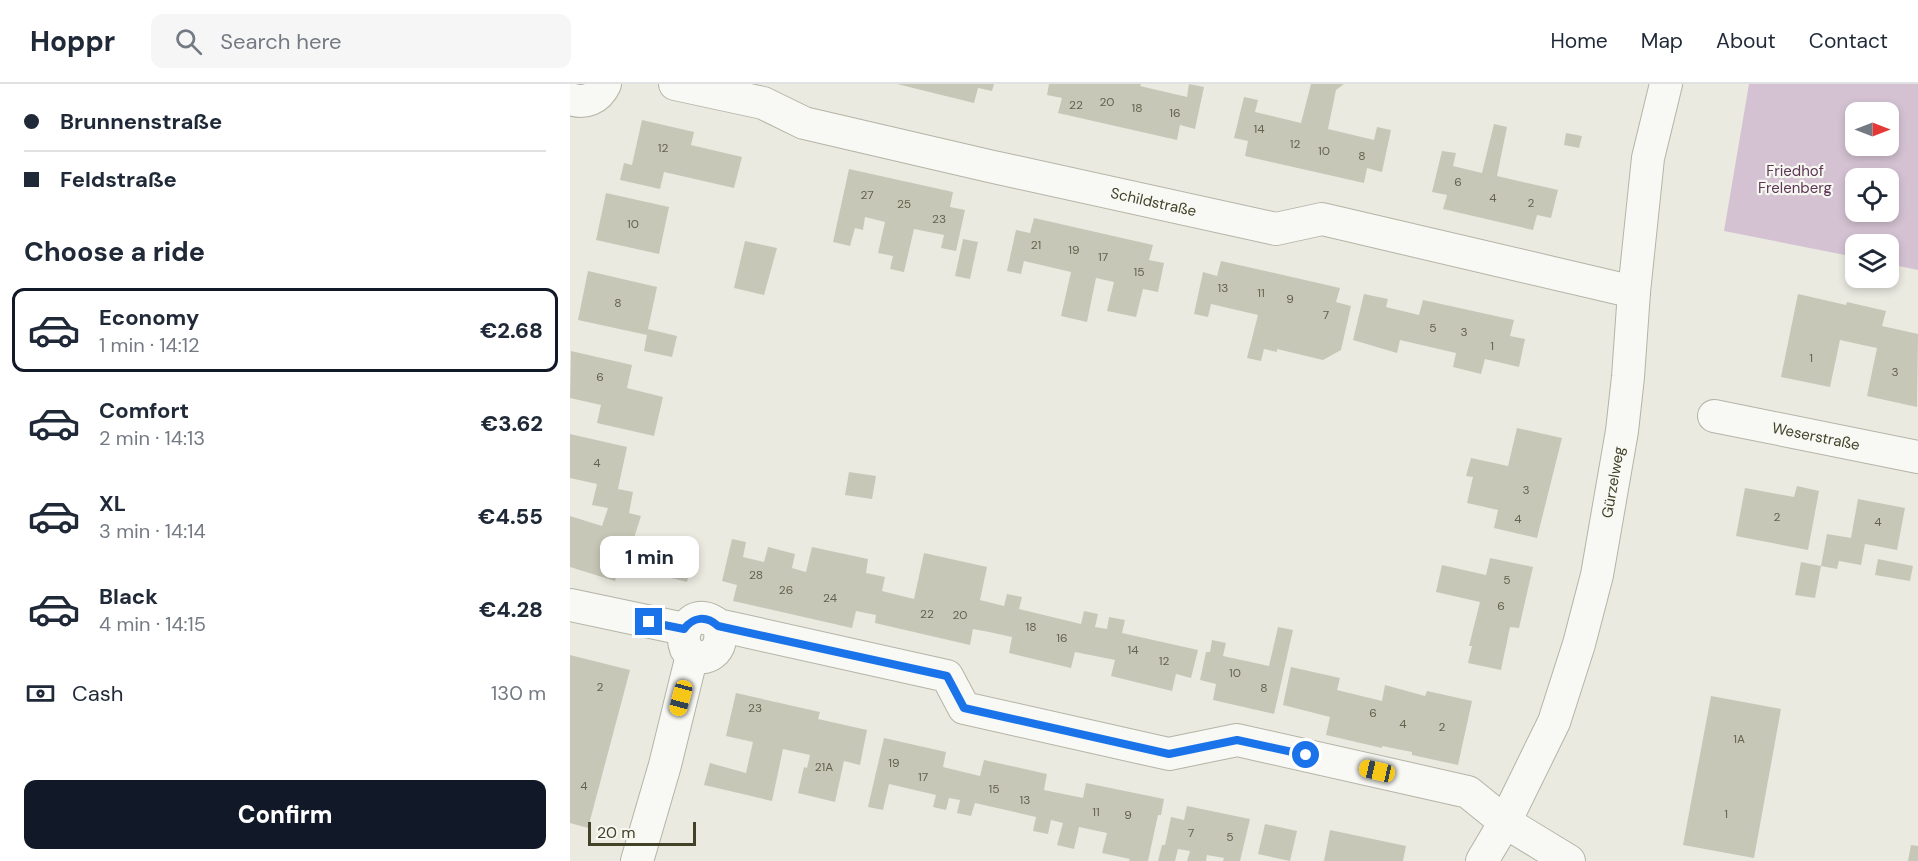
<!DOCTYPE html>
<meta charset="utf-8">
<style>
:root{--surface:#fff;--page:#f6f6f7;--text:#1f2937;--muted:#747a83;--line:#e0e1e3;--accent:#111827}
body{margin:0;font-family:"DM Sans",sans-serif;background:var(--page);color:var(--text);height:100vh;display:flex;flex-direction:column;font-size:22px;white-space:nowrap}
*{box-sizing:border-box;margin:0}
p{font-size:20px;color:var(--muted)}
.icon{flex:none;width:33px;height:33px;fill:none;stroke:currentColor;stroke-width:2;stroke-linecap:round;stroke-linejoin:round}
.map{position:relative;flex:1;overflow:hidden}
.panel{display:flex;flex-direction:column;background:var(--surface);width:570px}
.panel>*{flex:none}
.top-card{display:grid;align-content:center;height:132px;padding:0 24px;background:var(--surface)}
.needle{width:39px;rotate:90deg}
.controls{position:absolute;left:1275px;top:18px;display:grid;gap:12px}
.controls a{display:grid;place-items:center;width:54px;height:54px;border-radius:12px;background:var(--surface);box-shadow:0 3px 9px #0003;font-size:30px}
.scale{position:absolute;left:18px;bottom:15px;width:108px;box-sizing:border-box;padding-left:6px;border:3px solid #424229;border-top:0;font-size:16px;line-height:21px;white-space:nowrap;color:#424229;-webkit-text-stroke:4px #f7f7f1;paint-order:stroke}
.end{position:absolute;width:27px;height:27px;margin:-14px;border:8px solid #1a73e8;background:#fff;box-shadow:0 0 0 3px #fff}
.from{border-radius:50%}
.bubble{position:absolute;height:42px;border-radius:12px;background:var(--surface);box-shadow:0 3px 9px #0003;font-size:20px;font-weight:800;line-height:42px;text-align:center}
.car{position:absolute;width:18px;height:36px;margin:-18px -9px;border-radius:8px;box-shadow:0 0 4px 2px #0007;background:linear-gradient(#f5c518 24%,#345 0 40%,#f5c518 0 76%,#345 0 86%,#f5c518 0)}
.top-card b{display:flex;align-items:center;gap:21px;height:57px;font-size:22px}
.top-card b+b{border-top:2px solid var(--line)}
.top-card i{width:15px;height:15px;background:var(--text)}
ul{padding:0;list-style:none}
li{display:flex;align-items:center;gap:18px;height:84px;margin:0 12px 9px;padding:0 12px;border:3px solid transparent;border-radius:12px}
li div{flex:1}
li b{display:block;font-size:22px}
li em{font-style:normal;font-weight:800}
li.selected{border-color:var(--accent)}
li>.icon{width:54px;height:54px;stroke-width:1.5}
h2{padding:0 24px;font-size:27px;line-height:72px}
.pay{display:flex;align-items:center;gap:15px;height:66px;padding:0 24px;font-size:22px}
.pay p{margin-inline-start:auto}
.button{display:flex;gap:12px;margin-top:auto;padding:12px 24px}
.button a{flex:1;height:69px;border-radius:12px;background:var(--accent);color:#fff;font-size:24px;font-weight:800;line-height:69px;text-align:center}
header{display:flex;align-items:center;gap:36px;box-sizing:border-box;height:84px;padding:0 30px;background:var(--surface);border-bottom:2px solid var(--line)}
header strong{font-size:28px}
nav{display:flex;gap:33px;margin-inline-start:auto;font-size:21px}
.search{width:420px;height:54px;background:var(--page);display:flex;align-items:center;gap:15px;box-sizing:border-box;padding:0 21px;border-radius:12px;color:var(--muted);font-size:22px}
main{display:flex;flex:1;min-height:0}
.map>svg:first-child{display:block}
</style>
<header>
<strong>Hoppr</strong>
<div class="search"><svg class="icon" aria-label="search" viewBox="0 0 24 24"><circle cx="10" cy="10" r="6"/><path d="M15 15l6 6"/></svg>Search here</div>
<nav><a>Home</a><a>Map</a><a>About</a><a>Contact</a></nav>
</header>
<main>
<section class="panel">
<div class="top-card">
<b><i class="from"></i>Brunnenstraße</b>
<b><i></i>Feldstraße</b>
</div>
<h2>Choose a ride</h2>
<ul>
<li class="selected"><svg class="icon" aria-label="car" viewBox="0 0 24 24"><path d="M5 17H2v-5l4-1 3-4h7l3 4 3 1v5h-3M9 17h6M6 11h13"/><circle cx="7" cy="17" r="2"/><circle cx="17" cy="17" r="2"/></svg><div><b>Economy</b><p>1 min · 14:12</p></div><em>€2.68</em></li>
<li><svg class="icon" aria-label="car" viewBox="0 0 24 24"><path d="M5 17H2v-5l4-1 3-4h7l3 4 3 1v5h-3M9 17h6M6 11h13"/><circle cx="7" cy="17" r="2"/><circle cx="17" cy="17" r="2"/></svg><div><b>Comfort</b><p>2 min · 14:13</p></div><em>€3.62</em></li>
<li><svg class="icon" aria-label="car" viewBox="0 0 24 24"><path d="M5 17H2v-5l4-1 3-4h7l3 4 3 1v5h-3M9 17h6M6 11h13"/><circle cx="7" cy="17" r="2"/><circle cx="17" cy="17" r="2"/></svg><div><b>XL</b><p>3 min · 14:14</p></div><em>€4.55</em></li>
<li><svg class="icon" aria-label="car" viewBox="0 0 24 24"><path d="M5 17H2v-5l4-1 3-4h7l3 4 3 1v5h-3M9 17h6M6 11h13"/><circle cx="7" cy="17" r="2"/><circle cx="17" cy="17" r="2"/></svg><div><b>Black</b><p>4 min · 14:15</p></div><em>€4.28</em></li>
</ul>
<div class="pay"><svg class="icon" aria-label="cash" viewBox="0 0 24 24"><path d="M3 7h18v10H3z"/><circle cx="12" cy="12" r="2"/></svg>Cash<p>130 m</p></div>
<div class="button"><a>Confirm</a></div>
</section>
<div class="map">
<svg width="1348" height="777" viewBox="0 0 1348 777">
<rect width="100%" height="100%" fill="#eaeae1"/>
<!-- green -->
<path fill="#d4c2d2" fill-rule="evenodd" d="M1179,0H1348V186L1319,180L1318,160H1286L1285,173L1154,147ZM1286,28H1318V62H1286ZM1286,94H1318V128H1286Z"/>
<!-- building -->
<g fill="#c7c7b8">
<path d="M327,0H424L422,7L408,4L404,19Z"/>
<path d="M479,0H571L570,2L617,13L619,0L634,3L625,45L610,41L607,56L488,29L492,14L477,11Z"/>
<path d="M741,0H774L766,6L758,45L804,56L807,43L821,46L812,88L797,84L794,99L675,72L678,57L664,54L674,13L688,16L685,28L731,39Z"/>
<path d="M72,36L124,48L121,61L172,73L164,104L94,88L90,105L50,96L54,79L62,81Z"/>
<path d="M924,40L937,43L927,92L988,106L981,134L967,131L963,146L873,125L877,111L862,108L872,67L886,69L883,82L912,89Z"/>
<path d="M996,49L1012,52L1009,64L994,61Z"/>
<path d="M279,85L383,108L380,123L395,126L386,167L371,164L374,151L344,145L334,188L320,185L323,172L308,169L315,138L295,133L293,146L285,144L280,162L263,158Z"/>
<path d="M36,109L99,123L89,170L26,156Z"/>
<path d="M464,134L583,161L579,176L594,179L588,208L573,205L566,233L537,227L544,198L526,194L517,238L491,232L501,188L454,177L451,190L437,187L446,146L460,149Z"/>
<path d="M393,155L408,158L400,195L385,192Z"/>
<path d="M175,157L207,164L194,211L164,204Z"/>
<path d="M651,177L770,204L766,218L781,222L771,266L753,276L707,265V268L694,265L691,277L677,274L688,231L641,220L638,233L624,230L633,188L647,192Z"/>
<path d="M18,187L87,203L78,245L107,252L102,273L74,267L77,251L8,236Z"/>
<path d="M794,210L818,215L816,223L849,231L853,216L944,236L940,252L955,255L949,283L915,275L911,290L883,283L886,269L830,256L827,269L783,256Z"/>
<path d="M1228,210L1276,221L1277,218L1316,227L1312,242L1348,250L1347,323L1297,312L1307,264L1288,260L1270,256L1260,303L1211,293Z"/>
<path d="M1,267L62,281L57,304L93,313L84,352L27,339L31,321L0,314Z"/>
<path d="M947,344L992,354L967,454L924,444L928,426L897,419L903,393L896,392L901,374L938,382Z"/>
<path d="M0,350L57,363L48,405L63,408L59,429L71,432L64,454L59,453L45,497L0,483V432L32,442L38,424L22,421L27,400L0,394Z"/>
<path d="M279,388L306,392L302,415L275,411Z"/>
<path d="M1227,402L1249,407L1238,466L1166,452L1175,404L1224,413Z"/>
<path d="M1288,415L1335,424L1327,466L1295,460L1291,481L1269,477L1267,485L1251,482L1257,450L1281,454Z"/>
<path d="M162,455L176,458L173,473L194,478L198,463L225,470L222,484L236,488L242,463L298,475L296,489L315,493L312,507L344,515L354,469L417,483L410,516L434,522L437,510L452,513L449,525L511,540L514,527L528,530L525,543L537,545L539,533L555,536L552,549L628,566L621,594L606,590L602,607L541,592L545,576L505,568L501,584L439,569L442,553L419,548L403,545L400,561L305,539L306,531L286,527L282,544L163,517L167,501L152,497Z"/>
<path d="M110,461L125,466L117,498L101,494Z"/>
<path d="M920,474L963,483L949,544L940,543L931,586L898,579L902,562H899L910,518L866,508L872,481L916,491Z"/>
<path d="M1308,475L1343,482L1340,497L1305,491Z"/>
<path d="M1231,478L1251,482L1245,514L1225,511Z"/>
<path d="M708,543L723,546L704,630L643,616L646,600L630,596L636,568H640L642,556L656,559L653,572L699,582Z"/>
<path d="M0,571L60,586L18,744L0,739Z"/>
<path d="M721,583L770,594L767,606L812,617L815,601L855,612L857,607L902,617L888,681L842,671V668L812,662V664L756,651L760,633L713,621Z"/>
<path d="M166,609L250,628L248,635L297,646L290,681L274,677L265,718L228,709L234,683L237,684L240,671L213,665L202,717L134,701L140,679L176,689L183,658L156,652Z"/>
<path d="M1141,612L1211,625L1184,774L1113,761Z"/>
<path d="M314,654L376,668L373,683L410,692L414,676L477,690L474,706L513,714L516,699L594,715L591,731H588L578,777H559L560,775L532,769L537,749L509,743L504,765L487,761L493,739L481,736L478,750L463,747L466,733L405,719L401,732L387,729L390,716L379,714L376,726L363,723L366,711L319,700L313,726L298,723Z"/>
<path d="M617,722L680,735L670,777H653L654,774L637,771L636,777H617L620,767L608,765L605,777H588L592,761H595L601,733L614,736Z"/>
<path d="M695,740L727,747L720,777L688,770Z"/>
<path d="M760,746L836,762L833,777H754Z"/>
<path d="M1341,761L1348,762V777H1338Z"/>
</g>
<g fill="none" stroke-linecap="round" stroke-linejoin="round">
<defs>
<g id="street">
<path id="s1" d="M105,0L193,19L234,39L419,82L706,145L752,135L1064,208"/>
<path d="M0,15C15,20 28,15 35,0"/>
<path id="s2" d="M1144,332L1348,373"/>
<path d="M0,521L114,545"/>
<path d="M148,541C158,565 134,585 116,565C107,542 128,523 148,541L377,592L394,624L599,670L667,656L898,708L935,738L999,777"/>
<path d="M67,777L95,681L122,571"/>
<path id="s3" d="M912,777L935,738L984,638L1009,560L1027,491L1052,347L1058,293L1064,208L1078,74L1096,0"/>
</g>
</defs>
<!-- street casing -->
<use href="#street" stroke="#b4b4a6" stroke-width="34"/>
<!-- street -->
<use href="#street" stroke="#f8f8f4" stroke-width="32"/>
</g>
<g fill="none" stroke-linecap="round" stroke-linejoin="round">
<!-- route -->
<path stroke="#1a73e8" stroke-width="8" d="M79,538L114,545C123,533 136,531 148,542L377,592L394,624L599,670L667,656L736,671"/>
</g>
<g text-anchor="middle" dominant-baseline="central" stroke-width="4.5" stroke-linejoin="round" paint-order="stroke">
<!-- number labels -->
<g font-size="12" fill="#63634d">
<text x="537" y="18">20</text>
<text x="506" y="21">22</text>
<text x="567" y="24">18</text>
<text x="605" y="29">16</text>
<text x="689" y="45">14</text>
<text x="725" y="60">12</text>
<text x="93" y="64">12</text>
<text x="754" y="67">10</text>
<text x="792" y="72">8</text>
<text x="888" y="98">6</text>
<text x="297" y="111">27</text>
<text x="923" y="114">4</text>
<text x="961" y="119">2</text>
<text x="334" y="120">25</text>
<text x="369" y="135">23</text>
<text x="63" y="140">10</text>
<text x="466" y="161">21</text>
<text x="504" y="166">19</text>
<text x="533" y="173">17</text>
<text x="569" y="188">15</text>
<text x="653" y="204">13</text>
<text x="691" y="209">11</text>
<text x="720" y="215">9</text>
<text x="48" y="219">8</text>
<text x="756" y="231">7</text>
<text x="863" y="244">5</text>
<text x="894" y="248">3</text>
<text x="922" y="262">1</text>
<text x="1241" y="274">1</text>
<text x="1325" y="288">3</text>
<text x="30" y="293">6</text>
<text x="27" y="379">4</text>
<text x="956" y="406">3</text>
<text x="1207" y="433">2</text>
<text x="948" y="435">4</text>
<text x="1308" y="438">4</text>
<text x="186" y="491">28</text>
<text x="937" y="496">5</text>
<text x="216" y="506">26</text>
<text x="260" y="514">24</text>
<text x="931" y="522">6</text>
<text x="357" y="530">22</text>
<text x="390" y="531">20</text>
<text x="461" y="543">18</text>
<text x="492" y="554">16</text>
<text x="563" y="566">14</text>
<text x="594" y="577">12</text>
<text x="665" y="589">10</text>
<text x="30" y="603">2</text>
<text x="694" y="604">8</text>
<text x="185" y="624">23</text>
<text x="803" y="629">6</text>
<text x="833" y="640">4</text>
<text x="872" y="643">2</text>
<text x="1169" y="655">1A</text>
<text x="324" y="679">19</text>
<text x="254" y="683">21A</text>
<text x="353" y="693">17</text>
<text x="14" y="702">4</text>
<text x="424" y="705">15</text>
<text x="455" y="716">13</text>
<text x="526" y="728">11</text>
<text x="1156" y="730">1</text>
<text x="558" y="731">9</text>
<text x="621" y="749">7</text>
<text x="660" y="753">5</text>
</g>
<!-- park labels -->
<g font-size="15" fill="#5e3657" stroke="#f7f7f1">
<text x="1225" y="87">Friedhof<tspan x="1225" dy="17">Frelenberg</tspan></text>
</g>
<!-- street labels -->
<g font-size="15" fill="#424229" stroke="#f7f7f1">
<text stroke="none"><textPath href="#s1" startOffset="494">Schildstraße</textPath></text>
<text stroke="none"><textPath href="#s2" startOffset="104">Weserstraße</textPath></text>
<text stroke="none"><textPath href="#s3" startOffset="404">Gürzelweg</textPath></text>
</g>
</g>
</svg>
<div class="controls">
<a><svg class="needle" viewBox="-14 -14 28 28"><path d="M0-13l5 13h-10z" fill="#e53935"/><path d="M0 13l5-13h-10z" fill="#747a83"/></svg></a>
<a><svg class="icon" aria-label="locate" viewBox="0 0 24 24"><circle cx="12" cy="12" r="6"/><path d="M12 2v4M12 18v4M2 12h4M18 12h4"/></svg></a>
<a><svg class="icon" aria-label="layers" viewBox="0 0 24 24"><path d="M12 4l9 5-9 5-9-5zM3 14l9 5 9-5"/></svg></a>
</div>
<div class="scale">20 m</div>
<i class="end from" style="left:736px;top:671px"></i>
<i class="end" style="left:79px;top:538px"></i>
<div class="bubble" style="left:30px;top:452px;width:99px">1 min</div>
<i class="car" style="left:111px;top:614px;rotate:195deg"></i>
<i class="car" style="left:807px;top:687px;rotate:283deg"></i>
</div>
</main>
